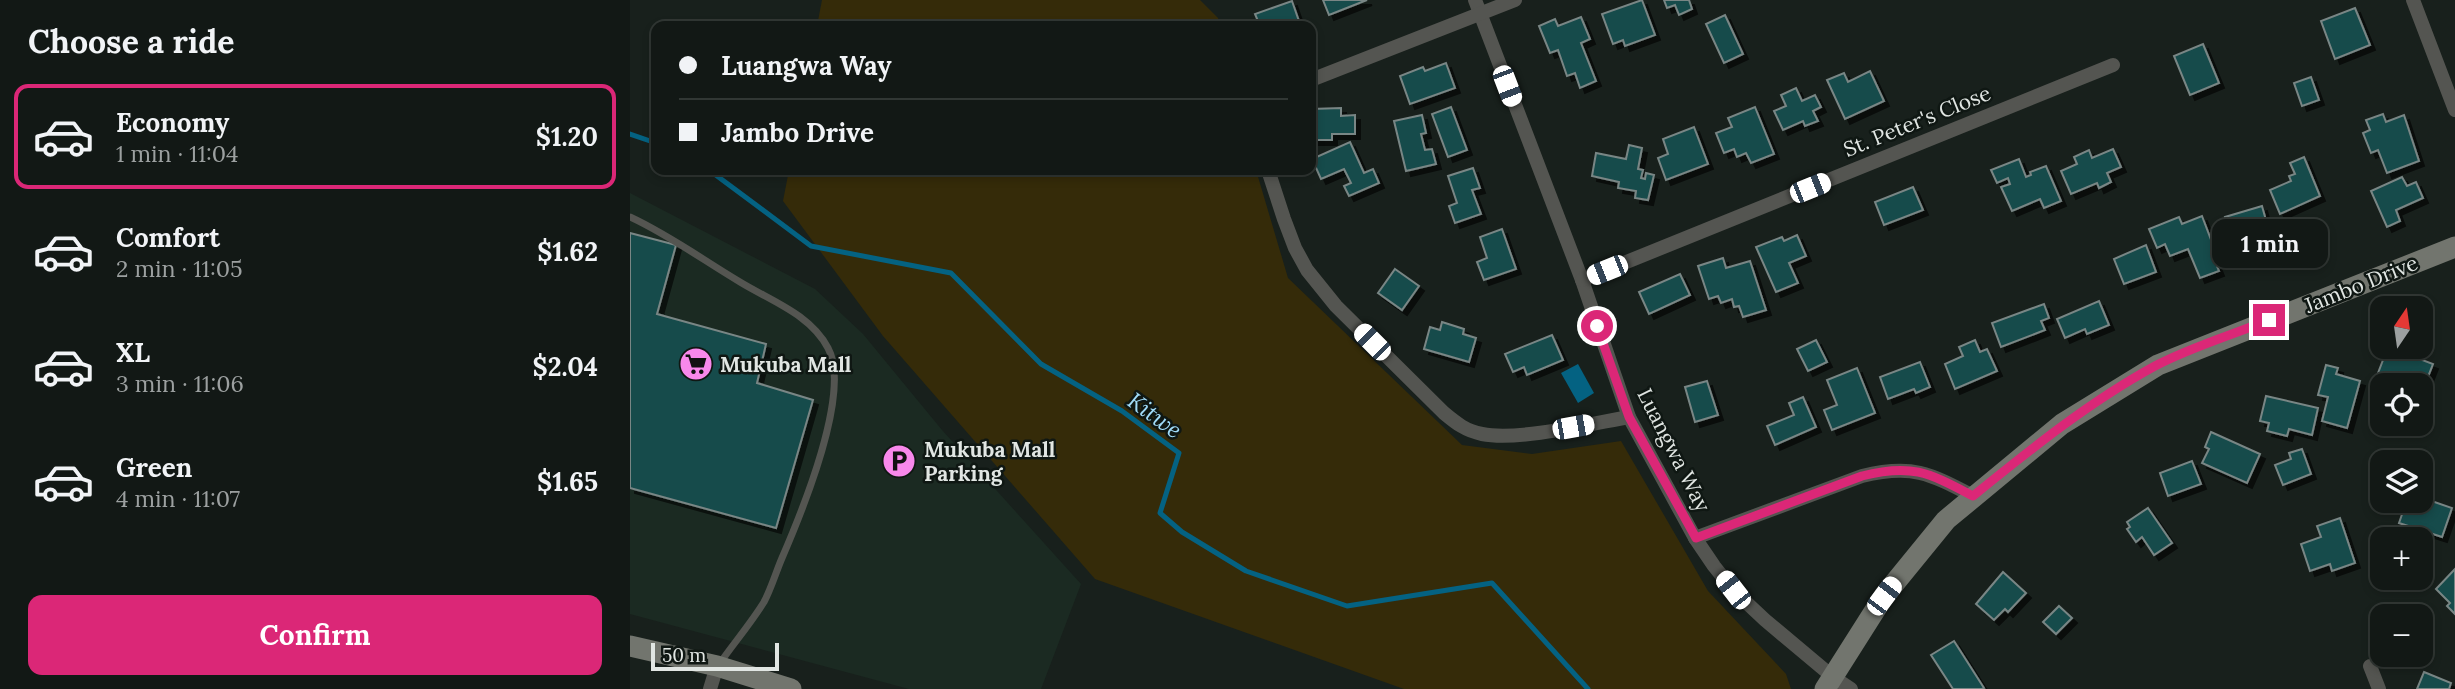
<!DOCTYPE html>
<meta charset="utf-8">
<style>
:root{--surface:#121815;--page:#1f2522;--text:#f1f3f6;--muted:#9ca0a0;--line:#313734;--accent:#db2777}
body{margin:0;font-family:Lora,serif;background:var(--page);color:var(--text);height:100vh;display:flex;flex-direction:column;font-size:26px;white-space:nowrap}
*{box-sizing:border-box;margin:0}
p{font-size:23px;color:var(--muted)}
.icon{flex:none;width:38px;height:38px;fill:none;stroke:currentColor;stroke-width:2;stroke-linecap:round;stroke-linejoin:round}
.map{position:relative;flex:1;overflow:hidden}
.side{display:flex;flex-direction:column;background:var(--surface);width:630px}
.side>*{flex:none}
.hud{position:absolute;left:21px;top:21px;width:665px;height:154px;border-radius:14px;box-shadow:0 4px 10px #0003,0 0 0 2px var(--line);display:grid;align-content:center;height:154px;padding:0 28px;background:var(--surface)}
.needle{width:46px;rotate:13deg}
.fabs{position:absolute;left:1740px;top:296px;display:grid;gap:14px}
.fabs a{display:grid;place-items:center;width:63px;height:63px;border-radius:14px;background:var(--surface);box-shadow:0 4px 10px #0003,0 0 0 2px var(--line);font-size:35px}
.scale{position:absolute;left:21px;bottom:18px;width:128px;box-sizing:border-box;padding-left:7px;border:4px solid #e1e6e3;border-top:0;font-size:19px;line-height:24px;white-space:nowrap;color:#e1e6e3;-webkit-text-stroke:5px #0f1713;paint-order:stroke}
.end{position:absolute;width:32px;height:32px;margin:-16px;border:9px solid #db2777;background:#fff;box-shadow:0 0 0 4px #fff}
.from{border-radius:50%}
.bubble{position:absolute;height:49px;border-radius:14px;background:var(--surface);box-shadow:0 4px 10px #0003,0 0 0 2px var(--line);font-size:23px;font-weight:700;line-height:49px;text-align:center}
.car{position:absolute;width:21px;height:42px;margin:-21px -10px;border-radius:9px;box-shadow:0 0 5px 2px #0007;background:linear-gradient(#fff 24%,#345 0 40%,#fff 0 76%,#345 0 86%,#fff 0)}
.hud b{display:flex;align-items:center;gap:24px;height:66px;font-size:26px}
.hud b+b{border-top:2px solid var(--line)}
.hud i{width:18px;height:18px;background:var(--text)}
ul{padding:0;list-style:none}
li{display:flex;align-items:center;gap:21px;height:105px;margin:0 14px 10px;padding:0 14px;border:4px solid transparent;border-radius:14px}
li div{flex:1}
li b{display:block;font-size:26px}
li em{font-style:normal;font-weight:700}
li.selected{border-color:var(--accent)}
li>.icon{width:63px;height:63px;stroke-width:1.5}
h2{padding:0 28px;font-size:32px;line-height:84px}
.primary-button{display:flex;gap:14px;margin-top:auto;padding:14px 28px}
.primary-button a{flex:1;height:80px;border-radius:14px;background:var(--accent);color:#fff;font-size:28px;font-weight:700;line-height:80px;text-align:center}
main{display:flex;flex:1;min-height:0}
.map>svg:first-child{display:block}
</style>
<main>
<section class="side">
<h2>Choose a ride</h2>
<ul>
<li class="selected"><svg class="icon" aria-label="car" viewBox="0 0 24 24"><path d="M5 17H2v-5l4-1 3-4h7l3 4 3 1v5h-3M9 17h6M6 11h13"/><circle cx="7" cy="17" r="2"/><circle cx="17" cy="17" r="2"/></svg><div><b>Economy</b><p>1 min · 11:04</p></div><em>$1.20</em></li>
<li><svg class="icon" aria-label="car" viewBox="0 0 24 24"><path d="M5 17H2v-5l4-1 3-4h7l3 4 3 1v5h-3M9 17h6M6 11h13"/><circle cx="7" cy="17" r="2"/><circle cx="17" cy="17" r="2"/></svg><div><b>Comfort</b><p>2 min · 11:05</p></div><em>$1.62</em></li>
<li><svg class="icon" aria-label="car" viewBox="0 0 24 24"><path d="M5 17H2v-5l4-1 3-4h7l3 4 3 1v5h-3M9 17h6M6 11h13"/><circle cx="7" cy="17" r="2"/><circle cx="17" cy="17" r="2"/></svg><div><b>XL</b><p>3 min · 11:06</p></div><em>$2.04</em></li>
<li><svg class="icon" aria-label="car" viewBox="0 0 24 24"><path d="M5 17H2v-5l4-1 3-4h7l3 4 3 1v5h-3M9 17h6M6 11h13"/><circle cx="7" cy="17" r="2"/><circle cx="17" cy="17" r="2"/></svg><div><b>Green</b><p>4 min · 11:07</p></div><em>$1.65</em></li>
</ul>
<div class="primary-button"><a>Confirm</a></div>
</section>
<div class="map">
<svg width="1825" height="689" viewBox="0 0 1825 689">
<defs>
<filter id="shadow"><feDropShadow dx="5" dy="5" stdDeviation="0" flood-color="#0009"/></filter>
</defs>
<rect width="100%" height="100%" fill="#18201c"/>
<!-- built -->
<path fill="#1b2a22" d="M0,193L185,289L233,334L312,430L451,584L411,689H279L0,614Z"/>
<!-- green -->
<g fill="#352b09">
<path d="M192,0H570L588,18L590,26H187Z"/>
<path d="M159,170H626L658,278L832,445L902,454L991,441L1078,591L1156,674L1161,689H774L465,579L253,336L153,201Z"/>
</g>
<!-- water -->
<path fill="#046282" d="M948,364L964,393L948,403L931,373Z"/>
<g fill="none" stroke-linecap="round" stroke-linejoin="round">
<!-- stream -->
<g stroke="#046282" stroke-width="5">
<path d="M0,134L26,143"/>
<path d="M79,170L181,246L321,273L411,364L492,411L549,453L530,513L552,532L616,571L717,606L862,583L958,689"/>
</g>
</g>
<!-- building -->
<g fill="#174b4b" stroke="#798685" stroke-width="2" filter="url(#shadow)">
<path d="M693,0H737L699,15Z"/>
<path d="M1012,0L1025,35L995,46L993,40L983,44L972,14Z"/>
<path d="M1034,0H1059L1062,9L1049,15L1045,5L1037,8Z"/>
<path d="M662,1L670,24L630,26L625,14Z"/>
<path d="M1725,8L1740,45L1705,59L1691,21Z"/>
<path d="M1095,15L1113,54L1094,63L1076,24Z"/>
<path d="M951,17L960,39L951,43L966,81L950,88L945,73L937,76L928,50L920,53L909,26L925,19L928,26Z"/>
<path d="M1573,44L1589,83L1560,95L1544,56Z"/>
<path d="M816,63L825,88L780,104L770,76L793,67L795,71Z"/>
<path d="M1240,71L1254,101L1215,119L1197,80L1214,73L1218,82Z"/>
<path d="M1681,77L1689,100L1672,106L1664,83Z"/>
<path d="M1166,88L1172,101L1185,95L1191,107L1183,111L1188,121L1175,126L1173,121L1153,130L1144,111L1156,106L1151,95Z"/>
<path d="M821,107L837,150L818,157L802,114Z"/>
<path d="M1125,107L1144,154L1121,163L1116,153L1107,157L1104,149L1094,153L1086,133L1102,127L1098,118Z"/>
<path d="M711,108V116L725,115V134H702V140H681V109Z"/>
<path d="M1753,114L1756,122L1774,115L1789,161L1757,173L1748,150L1741,153L1733,133L1740,130L1736,120Z"/>
<path d="M792,115L796,133L791,134L795,150L802,149L806,164L776,171L764,121Z"/>
<path d="M1064,127L1078,164L1036,180L1028,158L1038,154L1033,139Z"/>
<path d="M720,142L734,173L743,169L749,183L719,196L714,186L721,183L714,169L691,179L682,159Z"/>
<path d="M999,145L1012,148L1008,169L1013,170L1011,178L1015,179L1016,173L1024,175L1018,200L1005,198L1006,191L988,188L989,182L962,176L966,153L996,159Z"/>
<path d="M1483,149L1491,167L1477,173L1481,182L1469,188L1467,183L1441,194L1431,171L1447,164L1444,157L1459,150L1462,158Z"/>
<path d="M1674,157L1690,196L1650,214L1640,190L1661,181L1659,176L1665,174L1660,163Z"/>
<path d="M1389,159L1396,177L1401,175L1400,172L1416,166L1431,201L1414,208L1410,199L1382,211L1371,187L1380,184L1378,178L1367,183L1361,170Z"/>
<path d="M843,168L850,188L842,190L851,214L825,223L819,206L827,203L818,176Z"/>
<path d="M1772,177L1777,186L1786,182L1793,198L1766,210L1770,221L1757,227L1741,191Z"/>
<path d="M1283,187L1293,210L1254,225L1245,202Z"/>
<path d="M1632,206L1639,231L1603,242L1595,217Z"/>
<path d="M1572,216L1586,253L1582,254L1589,271L1570,278L1558,249L1540,256L1535,244L1527,248L1519,229L1549,217L1552,224Z"/>
<path d="M872,229L886,269L854,280L847,262L857,258L850,237Z"/>
<path d="M0,233L46,245L27,314L136,344L127,383L183,400L146,528L0,488Z"/>
<path d="M1167,235L1176,256L1159,263L1168,283L1146,292L1126,247L1152,237L1154,241Z"/>
<path d="M1516,245L1526,272L1494,284L1484,259Z"/>
<path d="M1093,258L1096,268L1120,261L1136,310L1113,317L1109,306L1104,307L1102,299L1091,303L1088,296L1079,299L1068,266Z"/>
<path d="M765,269L789,286L772,310L748,293Z"/>
<path d="M1050,274L1060,295L1019,314L1009,292Z"/>
<path d="M1469,301L1479,325L1457,334L1455,329L1435,338L1427,319Z"/>
<path d="M1414,304L1419,318L1411,321L1415,330L1371,347L1362,323Z"/>
<path d="M812,322L834,329L833,334L846,338L839,362L794,349L800,327L810,330Z"/>
<path d="M922,335L933,360L897,375L894,367L883,372L875,354Z"/>
<path d="M1186,340L1197,362L1178,371L1167,349Z"/>
<path d="M1345,340L1350,352L1357,349L1367,371L1325,389L1315,364L1333,356L1329,347Z"/>
<path d="M1758,347L1803,364L1790,397V385H1755L1745,381Z"/>
<path d="M1290,362L1300,387L1286,393L1284,389L1258,399L1250,377Z"/>
<path d="M1696,365L1708,368L1706,374L1730,381L1717,428L1692,421L1698,397L1688,395Z"/>
<path d="M1227,368L1245,413L1202,430L1194,410L1207,405L1197,380Z"/>
<path d="M1077,381L1088,415L1065,422L1055,387Z"/>
<path d="M1636,396L1688,408L1682,435L1659,429L1657,436L1637,431L1639,423L1630,421Z"/>
<path d="M1173,397L1186,427L1145,445L1137,426L1164,415L1159,403Z"/>
<path d="M1581,432L1630,454L1617,483L1572,463L1579,449L1575,447Z"/>
<path d="M1672,449L1681,474L1653,485L1645,465L1661,459L1659,453Z"/>
<path d="M1562,461L1571,484L1538,496L1530,473Z"/>
<path d="M1790,497L1822,508L1812,537L1769,523L1777,500H1790Z"/>
<path d="M1518,508L1542,543L1524,555L1512,537L1506,542L1497,529L1500,527L1497,522Z"/>
<path d="M1710,518L1725,563L1702,571L1700,564L1680,571L1671,544L1691,537L1687,526Z"/>
<path d="M1825,569V614L1817,606L1820,603L1806,589Z"/>
<path d="M1373,572L1396,593L1378,612L1375,609L1364,620L1346,604Z"/>
<path d="M1429,606L1442,618L1426,634L1413,622Z"/>
<path d="M1324,641L1354,688L1352,689H1323L1301,655Z"/>
<path d="M1794,672L1821,683L1819,689H1787Z"/>
</g>
<g fill="none" stroke-linecap="round" stroke-linejoin="round">
<!-- lane -->
<path stroke="#545551" stroke-width="7" d="M0,217C39,235 73,260 110,282C141,301 180,314 198,348C222,392 171,514 152,558C146,572 141,589 134,602C121,623 104,643 90,663"/>
<!-- street -->
<g stroke="#545551" stroke-width="14">
<path d="M845,0L952,280L999,417L1065,538L1084,566L1103,590L1135,620L1203,677L1221,689"/>
<path d="M1783,0L1825,110"/>
<path d="M681,80L885,0"/>
<path d="M638,170L654,219L665,248L677,270L706,306L814,413C826,423 836,431 852,434C889,441 960,424 999,417"/>
<path d="M952,280L1483,65"/>
<path d="M1065,538L1232,476C1282,464 1299,473 1343,496"/>
<path d="M1740,666L1749,689"/>
<path d="M80,689L87,666"/>
</g>
<!-- secondary -->
<g stroke="#72756e" stroke-width="21">
<path d="M0,646L87,666L161,689"/>
<path d="M1195,689L1254,596L1316,520L1432,424L1528,365L1825,247"/>
</g>
</g>
<g fill="none" stroke-linecap="round" stroke-linejoin="round">
<!-- route -->
<path stroke="#db2777" stroke-width="9" d="M967,326L999,417L1066,538L1232,476C1282,463 1299,473 1343,496C1401,449 1459,402 1525,366C1561,347 1602,335 1639,320"/>
</g>
<!-- icons -->
<defs>
<symbol id="supermarket-disc" viewBox="-11 -11 22 22"><circle r="9.5" fill="#f888eb" stroke="#0f1713"/><path d="M-6-5.5h2.5l.6 2H6L4.5 2H-2.5L-4.4-4H-6ZM-1.5 3.2a1.3 1.3 0 1 0 .1 0ZM3 3.2a1.3 1.3 0 1 0 .1 0Z" fill="#111"/></symbol>
<symbol id="parking-disc" viewBox="-11 -11 22 22"><circle r="9.5" fill="#f888eb" stroke="#0f1713"/><path d="M-3.5-5.5H1a3.5 3.5 0 0 1 0 7H-1V5.5H-3.5ZM-1-3.4V-.6H.8a1.4 1.4 0 0 0 0-2.8Z" fill="#111"/></symbol>
</defs>
<g fill-rule="evenodd">
<use href="#supermarket-disc" x="47" y="345" width="38" height="38"/>
<use href="#parking-disc" x="250" y="442" width="38" height="38"/>
</g>
<g text-anchor="middle" dominant-baseline="central" stroke-width="5" stroke-linejoin="round" paint-order="stroke">
<!-- street labels -->
<g font-size="21" fill="#e1e6e3" stroke="#0f1713">
<text transform="translate(1287 121) rotate(-22)">St. Peter's Close</text>
<text transform="translate(1731 284) rotate(-22)">Jambo Drive</text>
<text transform="translate(1044 450) rotate(63)">Luangwa Way</text>
</g>
<!-- poi labels -->
<g font-size="21" font-weight="bold" fill="#e1e6e3" stroke="#0f1713" text-anchor="start">
<text x="90" y="364">Mukuba Mall</text>
<text x="294" y="449">Mukuba Mall<tspan x="294" dy="24">Parking</tspan></text>
</g>
<!-- water labels -->
<g font-size="23" font-style="italic" fill="#a0dbf8" stroke="#0f1713">
<text transform="translate(525 415) rotate(36)">Kitwe</text>
</g>
</g>
</svg>
<div class="fabs">
<a><svg class="needle" viewBox="-14 -14 28 28"><path d="M0-13l5 13h-10z" fill="#e53935"/><path d="M0 13l5-13h-10z" fill="#9ca0a0"/></svg></a>
<a><svg class="icon" aria-label="locate" viewBox="0 0 24 24"><circle cx="12" cy="12" r="6"/><path d="M12 2v4M12 18v4M2 12h4M18 12h4"/></svg></a>
<a><svg class="icon" aria-label="layers" viewBox="0 0 24 24"><path d="M12 4l9 5-9 5-9-5zM3 14l9 5 9-5"/></svg></a>
<a>+</a>
<a>−</a>
</div>
<div class="scale">50 m</div>
<i class="end from" style="left:967px;top:326px"></i>
<i class="end" style="left:1639px;top:320px"></i>
<div class="bubble" style="left:1582px;top:219px;width:116px">1 min</div>
<i class="car" style="left:877px;top:86px;rotate:159deg"></i>
<i class="car" style="left:1180px;top:188px;rotate:68deg"></i>
<i class="car" style="left:977px;top:270px;rotate:248deg"></i>
<i class="car" style="left:742px;top:342px;rotate:315deg"></i>
<i class="car" style="left:943px;top:427px;rotate:80deg"></i>
<i class="car" style="left:1103px;top:590px;rotate:322deg"></i>
<i class="car" style="left:1254px;top:596px;rotate:37deg"></i>
<div class="hud">
<b><i class="from"></i>Luangwa Way</b>
<b><i></i>Jambo Drive</b>
</div>
</div>
</main>
